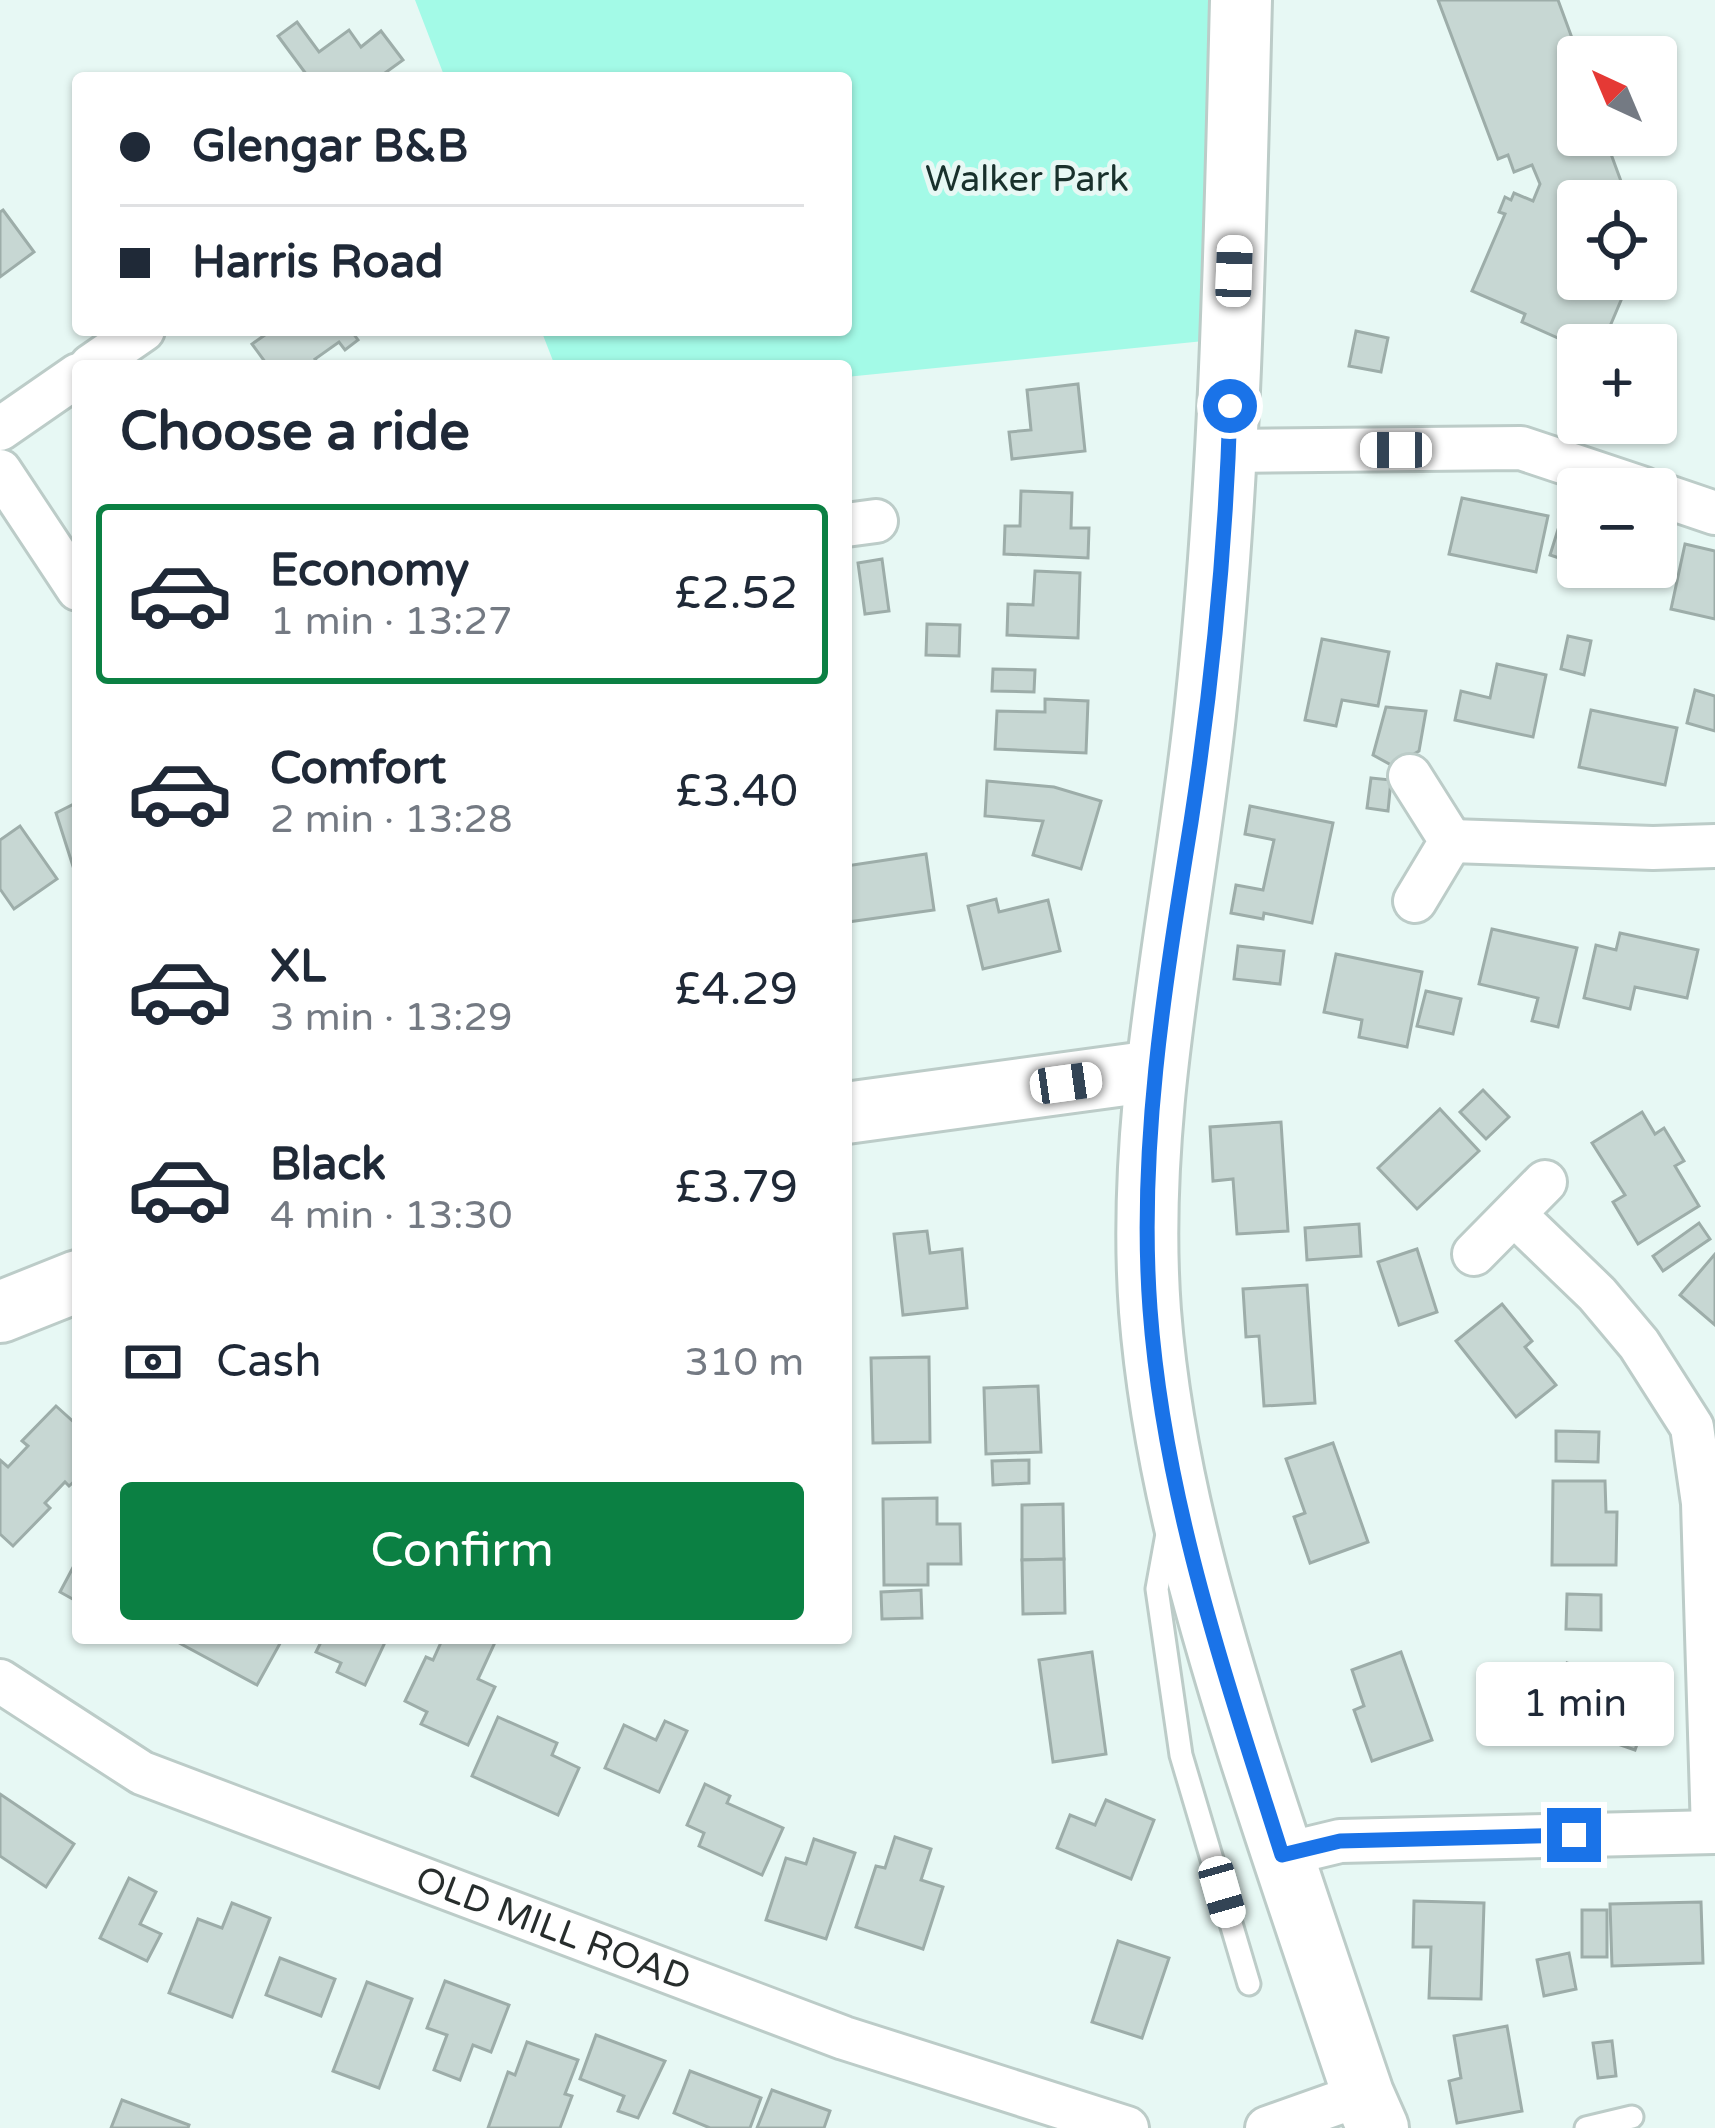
<!DOCTYPE html>
<meta charset="utf-8">
<style>
:root{--surface:#fff;--page:#f6f6f7;--text:#1f2937;--muted:#747a83;--line:#e0e1e3;--accent:#0b8043}
body{margin:0;font-family:"Varela Round",sans-serif;background:var(--page);color:var(--text);height:100vh;display:flex;flex-direction:column;font-size:45px;white-space:nowrap}
*{box-sizing:border-box;margin:0}
p{font-size:39px;color:var(--muted)}
.icon{flex:none;width:66px;height:66px;fill:none;stroke:currentColor;stroke-width:2;stroke-linecap:round;stroke-linejoin:round}
.map{position:relative;flex:1;overflow:hidden}
.side{position:absolute;left:72px;top:360px;width:780px;height:1284px;display:flex;flex-direction:column;background:var(--surface);border-radius:12px;box-shadow:0 3px 9px #0004}
.side>*{flex:none}
.top-card{position:absolute;left:72px;top:72px;width:780px;height:264px;border-radius:12px;box-shadow:0 3px 9px #0004;display:grid;align-content:center;height:264px;padding:0 48px;background:var(--surface)}
.needle{width:78px;rotate:316deg}
.controls{position:absolute;left:1557px;top:36px;display:grid;gap:24px}
.controls a{display:grid;place-items:center;width:120px;height:120px;border-radius:12px;background:var(--surface);box-shadow:0 3px 9px #0004;font-size:60px}
.end{position:absolute;width:54px;height:54px;margin:-27px;border:15px solid #1a73e8;background:#fff;box-shadow:0 0 0 6px #fff}
.from{border-radius:50%}
.bubble{position:absolute;height:84px;border-radius:12px;background:var(--surface);box-shadow:0 3px 9px #0004;font-size:39px;font-weight:600;line-height:84px;text-align:center}
.car{position:absolute;width:36px;height:72px;margin:-36px -18px;border-radius:15px;box-shadow:0 0 9px 3px #0007;background:linear-gradient(#fff 24%,#345 0 40%,#fff 0 76%,#345 0 86%,#fff 0)}
.top-card b{display:flex;align-items:center;gap:42px;height:114px;font-size:45px}
.top-card b+b{border-top:3px solid var(--line)}
.top-card i{width:30px;height:30px;background:var(--text)}
ul{padding:0;list-style:none}
li{display:flex;align-items:center;gap:36px;height:180px;margin:0 24px 18px;padding:0 24px;border:6px solid transparent;border-radius:12px}
li div{flex:1}
li b{display:block;font-size:45px}
li em{font-style:normal;font-weight:600}
li.current{border-color:var(--accent)}
li>.icon{width:108px;height:108px;stroke-width:1.5}
h2{padding:0 48px;font-size:54px;line-height:144px}
.pay{display:flex;align-items:center;gap:30px;height:132px;padding:0 48px;font-size:45px}
.pay p{margin-inline-start:auto}
.cta{display:flex;gap:24px;margin-top:auto;padding:24px 48px}
.cta a{flex:1;height:138px;border-radius:12px;background:var(--accent);color:#fff;font-size:48px;font-weight:600;line-height:138px;text-align:center}
.map>svg:first-child{display:block}
</style>
<div class="map">
<svg width="1715" height="2128" viewBox="0 0 1715 2128">
<rect width="100%" height="100%" fill="#e7f8f4"/>
<!-- green -->
<path fill="#a3fae7" d="M415,0H1219L1204,341L846,377V366H555L541,330H846V78H445Z"/>
<!-- building -->
<g fill="#c7d7d3" stroke="#9dada9" stroke-width="3">
<path d="M1438,0H1558L1579,57L1578,135H1604L1622,184L1616,197L1627,201H1578V279H1630L1602,345L1578,347L1522,322L1525,314L1472,291L1505,214L1499,212L1505,197L1511,200L1514,193L1533,201L1540,184L1532,165L1514,172L1508,155L1498,159Z"/>
<path d="M297,22L319,52L349,30L361,47L381,31L403,60L378,78H309L278,36Z"/>
<path d="M3,210L34,252L0,277V212Z"/>
<path d="M272,330H357L353,333L358,340L345,350L339,342L315,359L320,366H268L252,344Z"/>
<path d="M1356,331L1388,338L1381,372L1349,366Z"/>
<path d="M1078,384L1085,451L1012,459L1009,432L1031,430L1027,390Z"/>
<path d="M1021,491L1072,493L1071,528H1089L1088,558L1004,554L1005,526H1020Z"/>
<path d="M1462,498L1548,516L1536,572L1449,554Z"/>
<path d="M1560,523L1578,528L1574,563L1550,555Z"/>
<path d="M1685,544L1715,551V619L1671,609Z"/>
<path d="M882,559L889,611L865,614L858,563Z"/>
<path d="M1035,571L1080,573L1078,638L1007,635L1008,604L1033,605Z"/>
<path d="M927,624L960,625L959,656L926,655Z"/>
<path d="M1568,636L1591,641L1584,675L1561,669Z"/>
<path d="M1322,639L1389,652L1378,706L1342,700L1336,726L1305,720Z"/>
<path d="M1497,664L1546,675L1533,737L1455,720L1461,691L1490,698Z"/>
<path d="M993,669L1035,670L1034,692L992,691Z"/>
<path d="M1695,690L1715,696V731L1687,723Z"/>
<path d="M1045,699L1088,701L1086,753L995,749L997,711L1045,712Z"/>
<path d="M1386,707L1426,711L1419,751L1393,766L1373,755Z"/>
<path d="M1591,710L1677,728L1665,785L1579,767Z"/>
<path d="M1371,778L1391,780L1388,811L1367,808Z"/>
<path d="M987,781L1054,787L1101,801L1081,869L1033,855L1043,821L985,816Z"/>
<path d="M78,802V882L56,813Z"/>
<path d="M1250,806L1333,823L1312,923L1264,913L1263,919L1231,913L1236,885L1263,890L1274,840L1245,834Z"/>
<path d="M20,826L57,879L14,909L0,889V840Z"/>
<path d="M926,854L934,910L848,922L846,866Z"/>
<path d="M996,899L999,912L1048,900L1060,951L983,969L968,906Z"/>
<path d="M1492,929L1577,948L1558,1027L1532,1021L1538,998L1479,984Z"/>
<path d="M1620,933L1698,950L1687,998L1635,987L1630,1009L1584,998L1596,945L1616,950Z"/>
<path d="M1238,946L1284,951L1280,984L1234,979Z"/>
<path d="M1336,954L1422,972L1407,1047L1359,1037L1362,1020L1324,1012Z"/>
<path d="M1426,991L1461,999L1453,1034L1417,1026Z"/>
<path d="M1483,1090L1509,1117L1486,1139L1460,1112Z"/>
<path d="M1440,1109L1479,1151L1417,1209L1378,1168Z"/>
<path d="M1642,1112L1655,1134L1664,1128L1684,1161L1675,1166L1699,1206L1638,1244L1613,1202L1625,1195L1592,1143Z"/>
<path d="M1281,1122L1288,1231L1237,1234L1233,1179L1213,1181L1210,1127Z"/>
<path d="M1699,1223L1710,1239L1663,1271L1653,1256Z"/>
<path d="M1359,1224L1361,1256L1307,1260L1305,1228Z"/>
<path d="M927,1231L930,1253L962,1249L967,1308L903,1315L894,1234Z"/>
<path d="M1417,1249L1437,1312L1399,1325L1378,1262Z"/>
<path d="M1715,1254V1325L1680,1295Z"/>
<path d="M1307,1285L1315,1403L1264,1406L1259,1336L1246,1337L1243,1289Z"/>
<path d="M1502,1304L1532,1341L1525,1347L1556,1385L1516,1417L1456,1341Z"/>
<path d="M929,1357L930,1442L873,1443L871,1358Z"/>
<path d="M1038,1386L1041,1452L986,1454L984,1388Z"/>
<path d="M56,1406L78,1426V1478L69,1486L65,1482L45,1503L50,1508L13,1546L0,1534V1460L8,1467L28,1446L22,1441Z"/>
<path d="M1556,1431L1599,1432L1598,1462L1556,1461Z"/>
<path d="M1333,1443L1368,1542L1310,1563L1294,1517L1305,1513L1286,1459Z"/>
<path d="M1029,1460V1483L993,1485L992,1461Z"/>
<path d="M1553,1481H1605L1606,1512H1617L1616,1565H1552Z"/>
<path d="M937,1498V1524H960L961,1564H928V1585H884L883,1499Z"/>
<path d="M1063,1504L1064,1559L1022,1560V1505Z"/>
<path d="M78,1558V1602L60,1592Z"/>
<path d="M1064,1559L1065,1613L1023,1614L1022,1560Z"/>
<path d="M921,1590L922,1618L882,1619L881,1592Z"/>
<path d="M1567,1594L1601,1595V1630L1566,1629Z"/>
<path d="M170,1638H283L257,1685Z"/>
<path d="M323,1638H387L365,1685L337,1672L341,1663L316,1652Z"/>
<path d="M443,1638H497L478,1679L495,1687L468,1745L421,1724L427,1712L405,1701L426,1657L433,1660Z"/>
<path d="M1092,1652L1106,1754L1053,1762L1039,1660Z"/>
<path d="M1401,1652L1432,1740L1372,1761L1354,1710L1364,1706L1352,1670Z"/>
<path d="M1567,1663L1655,1693L1635,1750L1547,1719Z"/>
<path d="M498,1717L557,1743L552,1755L579,1768L558,1815L472,1776Z"/>
<path d="M665,1721L687,1731L659,1792L605,1768L624,1725L656,1740Z"/>
<path d="M705,1784L730,1796L727,1803L783,1828L762,1875L699,1846L704,1833L687,1825Z"/>
<path d="M0,1794L74,1844L46,1887L0,1856Z"/>
<path d="M1106,1800L1154,1820L1131,1879L1057,1848L1070,1815L1095,1825Z"/>
<path d="M895,1837L931,1849L921,1880L943,1887L923,1949L856,1927L876,1866L885,1868Z"/>
<path d="M814,1839L855,1853L826,1939L766,1920L786,1858L806,1864Z"/>
<path d="M129,1878L156,1892L140,1924L161,1934L147,1961L100,1938Z"/>
<path d="M1414,1901L1484,1903L1481,1999L1429,1998L1431,1947H1413Z"/>
<path d="M1701,1902L1703,1963L1612,1966L1610,1904Z"/>
<path d="M232,1903L270,1918L232,2017L169,1993L198,1919L222,1928Z"/>
<rect x="1582" y="1910" width="25" height="47"/>
<path d="M1118,1941L1169,1958L1142,2038L1092,2022Z"/>
<path d="M1569,1953L1576,1989L1544,1996L1537,1960Z"/>
<path d="M280,1958L335,1979L321,2016L266,1995Z"/>
<path d="M445,1981L509,2005L491,2052L473,2045L460,2080L434,2070L447,2035L427,2028Z"/>
<path d="M367,1982L412,1999L379,2088L333,2071Z"/>
<path d="M1507,2026L1522,2111L1457,2123L1449,2081L1461,2078L1454,2036Z"/>
<path d="M596,2035L665,2061L638,2118L618,2111L624,2096L580,2079Z"/>
<path d="M1612,2041L1616,2076L1598,2078L1593,2043Z"/>
<path d="M527,2042L578,2060L565,2094L572,2096L560,2128H488L508,2072L515,2075Z"/>
<path d="M690,2071L761,2098L750,2128H710L674,2113Z"/>
<path d="M772,2090L830,2111L824,2128H757Z"/>
<path d="M122,2100L189,2125L188,2128H111Z"/>
</g>
<g fill="none" stroke-linecap="round" stroke-linejoin="round">
<defs>
<g id="lane">
<path d="M1167,1534L1157,1589L1181,1755L1249,1984"/>
<path d="M1586,2128L1632,2117"/>
</g>
<g id="street">
<path d="M91,366L143,330"/>
<path d="M0,429L78,375"/>
<path d="M1228,451L1521,448L1644,489"/>
<path d="M0,471L78,589"/>
<path d="M1656,493L1715,513"/>
<path d="M846,525L876,521"/>
<path d="M1410,776L1451,841L1415,901"/>
<path d="M1451,841L1653,848L1715,846"/>
<path d="M1515,1215L1597,1294L1639,1344L1692,1427L1703,1503L1713,1832"/>
<path d="M1474,1254L1545,1182"/>
<path id="s1" d="M0,1681L142,1773L844,2038L1127,2128"/>
<path d="M1282,1855L1340,1841L1715,1832"/>
<path d="M1267,2128L1363,2094"/>
</g>
<g id="secondary">
<path d="M1241,0C1235,236 1231,471 1206,705C1185,908 1135,1106 1150,1311C1162,1463 1203,1605 1248,1749C1285,1864 1324,1979 1363,2094L1378,2128"/>
<path d="M846,1113L1154,1071"/>
<path d="M0,1312L78,1281"/>
</g>
</defs>
<!-- lane casing -->
<use href="#lane" stroke="#bcccc8" stroke-width="27"/>
<!-- street casing -->
<use href="#street" stroke="#bcccc8" stroke-width="48"/>
<!-- secondary casing -->
<use href="#secondary" stroke="#bcccc8" stroke-width="66"/>
<!-- lane -->
<use href="#lane" stroke="#fff" stroke-width="21"/>
<!-- street -->
<use href="#street" stroke="#fff" stroke-width="42"/>
<!-- secondary -->
<use href="#secondary" stroke="#fff" stroke-width="60"/>
</g>
<g fill="none" stroke-linecap="round" stroke-linejoin="round">
<!-- route -->
<path stroke="#1a73e8" stroke-width="15" d="M1230,406C1226,545 1212,685 1191,822C1165,983 1138,1146 1150,1309C1164,1499 1225,1675 1282,1855L1340,1841L1574,1835"/>
</g>
<g text-anchor="middle" dominant-baseline="central" stroke-width="10" stroke-linejoin="round" paint-order="stroke">
<!-- park labels -->
<g font-size="36" fill="#19312c" stroke="#e7f8f4">
<text x="1027" y="179">Walker Park</text>
</g>
<!-- street labels -->
<g font-size="36" fill="#272d2c" stroke="#e7f8f4">
<text stroke="none"><textPath href="#s1" startOffset="609">OLD MILL ROAD</textPath></text>
</g>
</g>
</svg>
<div class="controls">
<a><svg class="needle" viewBox="-14 -14 28 28"><path d="M0-13l5 13h-10z" fill="#e53935"/><path d="M0 13l5-13h-10z" fill="#747a83"/></svg></a>
<a><svg class="icon" aria-label="locate" viewBox="0 0 24 24"><circle cx="12" cy="12" r="6"/><path d="M12 2v4M12 18v4M2 12h4M18 12h4"/></svg></a>
<a>+</a>
<a>−</a>
</div>
<i class="end from" style="left:1230px;top:406px"></i>
<i class="end" style="left:1574px;top:1835px"></i>
<div class="bubble" style="left:1476px;top:1662px;width:198px">1 min</div>
<i class="car" style="left:1234px;top:271px;rotate:2deg"></i>
<i class="car" style="left:1396px;top:450px;rotate:270deg"></i>
<i class="car" style="left:1066px;top:1083px;rotate:82deg"></i>
<i class="car" style="left:1222px;top:1892px;rotate:164deg"></i>
<div class="top-card">
<b><i class="from"></i>Glengar B&amp;B</b>
<b><i></i>Harris Road</b>
</div>
<section class="side">
<h2>Choose a ride</h2>
<ul>
<li class="current"><svg class="icon" aria-label="car" viewBox="0 0 24 24"><path d="M5 17H2v-5l4-1 3-4h7l3 4 3 1v5h-3M9 17h6M6 11h13"/><circle cx="7" cy="17" r="2"/><circle cx="17" cy="17" r="2"/></svg><div><b>Economy</b><p>1 min · 13:27</p></div><em>£2.52</em></li>
<li><svg class="icon" aria-label="car" viewBox="0 0 24 24"><path d="M5 17H2v-5l4-1 3-4h7l3 4 3 1v5h-3M9 17h6M6 11h13"/><circle cx="7" cy="17" r="2"/><circle cx="17" cy="17" r="2"/></svg><div><b>Comfort</b><p>2 min · 13:28</p></div><em>£3.40</em></li>
<li><svg class="icon" aria-label="car" viewBox="0 0 24 24"><path d="M5 17H2v-5l4-1 3-4h7l3 4 3 1v5h-3M9 17h6M6 11h13"/><circle cx="7" cy="17" r="2"/><circle cx="17" cy="17" r="2"/></svg><div><b>XL</b><p>3 min · 13:29</p></div><em>£4.29</em></li>
<li><svg class="icon" aria-label="car" viewBox="0 0 24 24"><path d="M5 17H2v-5l4-1 3-4h7l3 4 3 1v5h-3M9 17h6M6 11h13"/><circle cx="7" cy="17" r="2"/><circle cx="17" cy="17" r="2"/></svg><div><b>Black</b><p>4 min · 13:30</p></div><em>£3.79</em></li>
</ul>
<div class="pay"><svg class="icon" aria-label="cash" viewBox="0 0 24 24"><path d="M3 7h18v10H3z"/><circle cx="12" cy="12" r="2"/></svg>Cash<p>310 m</p></div>
<div class="cta"><a>Confirm</a></div>
</section>
</div>
